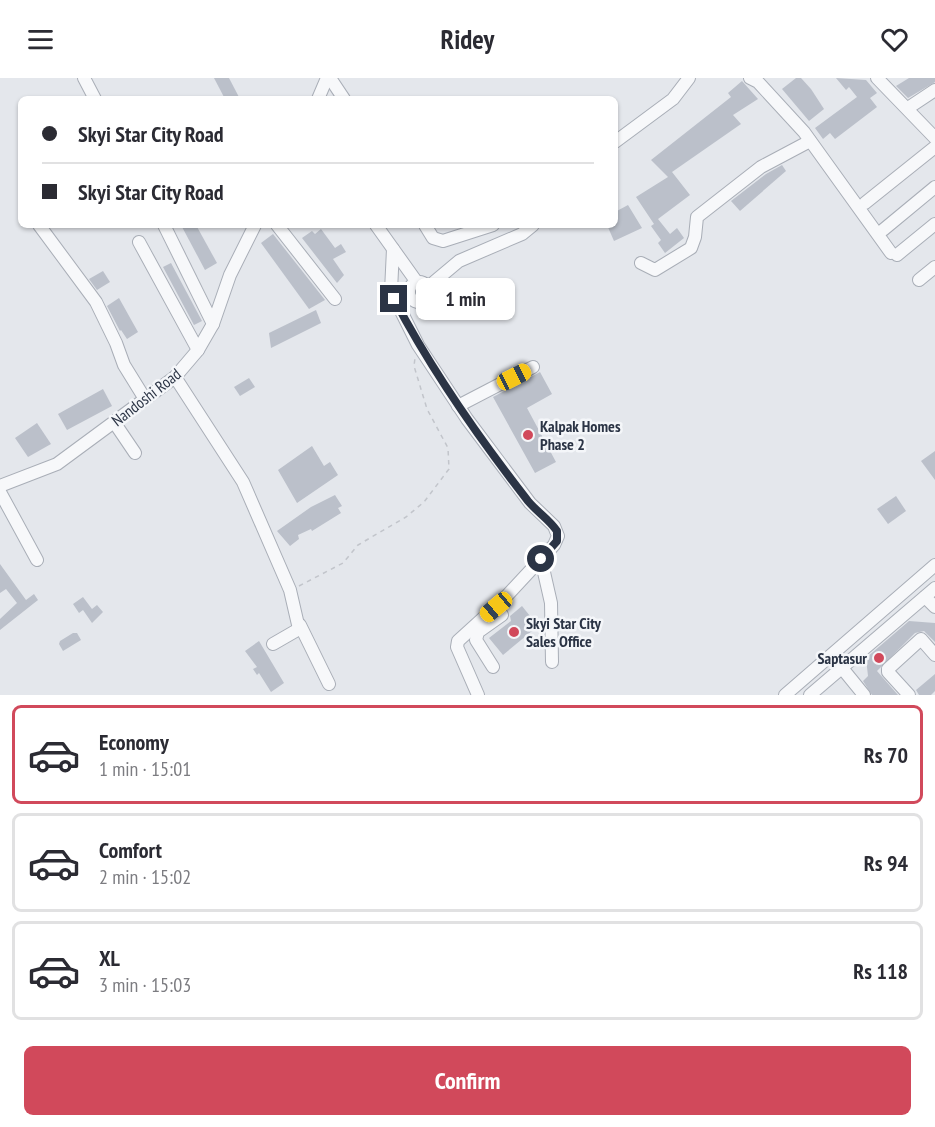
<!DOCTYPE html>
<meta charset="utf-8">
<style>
:root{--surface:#fff;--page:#f7f7f7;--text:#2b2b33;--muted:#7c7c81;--line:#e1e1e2;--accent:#d1495b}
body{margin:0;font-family:"PT Sans Narrow",sans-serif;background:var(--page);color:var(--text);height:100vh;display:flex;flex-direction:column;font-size:22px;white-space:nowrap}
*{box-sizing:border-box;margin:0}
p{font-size:20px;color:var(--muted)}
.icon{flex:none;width:33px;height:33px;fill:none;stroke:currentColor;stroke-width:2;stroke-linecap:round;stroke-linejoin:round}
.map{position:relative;height:617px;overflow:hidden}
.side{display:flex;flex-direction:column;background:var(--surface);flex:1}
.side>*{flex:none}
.guide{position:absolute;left:18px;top:18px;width:600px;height:132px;border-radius:9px;box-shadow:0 2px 4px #0004;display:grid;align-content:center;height:132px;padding:0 24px;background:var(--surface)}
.end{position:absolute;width:27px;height:27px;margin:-14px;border:8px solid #2b3445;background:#fff;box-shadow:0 0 0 3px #fff}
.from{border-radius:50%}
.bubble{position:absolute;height:42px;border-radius:9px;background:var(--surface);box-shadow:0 2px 4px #0004;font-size:20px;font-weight:600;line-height:42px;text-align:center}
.car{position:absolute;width:18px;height:36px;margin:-18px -9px;border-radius:8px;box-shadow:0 0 4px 2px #0007;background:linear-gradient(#f5c518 24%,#345 0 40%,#f5c518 0 76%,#345 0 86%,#f5c518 0)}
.guide b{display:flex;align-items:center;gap:21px;height:57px;font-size:22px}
.guide b+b{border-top:2px solid var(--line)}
.guide i{width:15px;height:15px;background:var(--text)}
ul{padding:10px 0 0;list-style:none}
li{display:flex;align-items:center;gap:18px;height:99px;margin:0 12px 9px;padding:0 12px;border:3px solid var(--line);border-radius:9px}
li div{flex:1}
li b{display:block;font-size:22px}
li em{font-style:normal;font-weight:600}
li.current{border-color:var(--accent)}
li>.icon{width:54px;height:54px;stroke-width:1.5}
.cta{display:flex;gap:12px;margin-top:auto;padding:12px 24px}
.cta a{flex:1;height:69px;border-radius:9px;background:var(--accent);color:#fff;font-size:24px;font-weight:600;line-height:69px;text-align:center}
header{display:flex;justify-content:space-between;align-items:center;height:78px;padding:0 24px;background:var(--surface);font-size:27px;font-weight:600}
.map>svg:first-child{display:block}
</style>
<header><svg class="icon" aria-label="menu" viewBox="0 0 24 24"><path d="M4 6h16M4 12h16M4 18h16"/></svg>Ridey<svg class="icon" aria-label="heart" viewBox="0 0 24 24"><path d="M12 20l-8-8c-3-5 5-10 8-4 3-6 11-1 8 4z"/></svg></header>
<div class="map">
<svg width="935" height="617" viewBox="0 0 935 617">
<rect width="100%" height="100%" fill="#e4e7ec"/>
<!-- building -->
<g fill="#bbc0ca">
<path d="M214,0H229L240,21H225Z"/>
<path d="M796,0H801L811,11L824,31L809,43L782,11Z"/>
<path d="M836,0L866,2L877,15L870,20L877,29L835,61L830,55L823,61L815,50L857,19L849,9L846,12Z"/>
<path d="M909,0H935V4L908,20L896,8Z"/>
<path d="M742,3L758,21L733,37L741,46L672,94L690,117L658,141L670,156L677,150L684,160L665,175L658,165L661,162L651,148L654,146L636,119L668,99L651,82L731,19L728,15Z"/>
<path d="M782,87L786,93L740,133L731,123L766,96Z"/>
<path d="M628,127L642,150L614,163L607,147H615V134Z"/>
<path d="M181,147H196L217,185L205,192Z"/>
<path d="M321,151L335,170L341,166L346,174L333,181L344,197L337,205L302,160L312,153L315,156Z"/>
<path d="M273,156L325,222L309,231L261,165Z"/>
<path d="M171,185L202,243L194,247L163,189Z"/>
<path d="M103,193L110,204L97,212L89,201Z"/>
<path d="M452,204L465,206L459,228L446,225Z"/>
<path d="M119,220L138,254L127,261L121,252L120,253L107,228Z"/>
<path d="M316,232L321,245L271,270L269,255Z"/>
<path d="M540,294L552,316L527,330L556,384L535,395L493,319Z"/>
<path d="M249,300L255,309L240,318L234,309Z"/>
<path d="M103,311L112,328L67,352L58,336Z"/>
<path d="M37,345L51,366L28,379L15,360Z"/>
<path d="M312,368L324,388L330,384L338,397L297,425L278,392Z"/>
<path d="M935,373V402L921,383Z"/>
<path d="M335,417L342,428L338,430L341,435L312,453L311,451L298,457L299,461L290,468L277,453L311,429Z"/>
<path d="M896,418L906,433L888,446L877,431Z"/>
<path d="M0,486L26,522L34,516L38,522L0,552V541L17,525L6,511L0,515Z"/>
<path d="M83,519L92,531L97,527L103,534L92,545L83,532L79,535L73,526Z"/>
<path d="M522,528L538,548L503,577L489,560L511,543L510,538Z"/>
<path d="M909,543L935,545V564L924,553L915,555L877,593L898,617H872L863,603L868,598L866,580Z"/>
<path d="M73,555H77L81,562L63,573L59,566L60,563Z"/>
<path d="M259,563L284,605L271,614L259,595L257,597L253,591L257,589L245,573Z"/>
<path d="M935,596V613L931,617H919L916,612Z"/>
</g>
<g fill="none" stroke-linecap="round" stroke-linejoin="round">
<defs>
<g id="minor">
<path d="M84,0L95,21"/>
<path d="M330,0L344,21"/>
<path d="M750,0L758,4L804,54L891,175"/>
<path d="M877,0L935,60"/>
<path d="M318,21L327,0"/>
<path d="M908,30L935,12"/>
<path d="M615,64L673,21L689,0"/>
<path d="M865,125L935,69"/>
<path d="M39,147L96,224L116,265L124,287L145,321"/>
<path d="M164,147L213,246"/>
<path d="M277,147L335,221"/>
<path d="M376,147L416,203"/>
<path d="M425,147L433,160L443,163L493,147"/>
<path d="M883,152L935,109"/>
<path d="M139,164L198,272"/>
<path d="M393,171L391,213L418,267L467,341L530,425L554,448L558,458L554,467L502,523L458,563L457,569L478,617"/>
<path d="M897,177L935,146"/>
<path d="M641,185L655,192L691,170L695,159L697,139L761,89L810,63"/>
<path d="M919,202L935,189"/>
<circle cx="419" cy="214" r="10"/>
<path d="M428,209L459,183L522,156L533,147"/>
<path d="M175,299L243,404L290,512L299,551L273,566"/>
<path d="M458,328L533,289"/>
<path d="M114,344L135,375"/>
<path d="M0,408L57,386L175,299L198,272L213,246L230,197L255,147"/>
<path d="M0,414L37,482"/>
<path d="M541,481L551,525L552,584"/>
<path d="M925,519L935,529"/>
<path d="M300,547L329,606"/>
<path d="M493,589L476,562L478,554L502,537L496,529"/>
<path d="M842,590L864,617"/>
<path d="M785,617L935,487"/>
<path d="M810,617L935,510"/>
<path d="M909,617L888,594V591L921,561L935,577"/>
</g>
</defs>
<!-- minor casing -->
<use href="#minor" stroke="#a9aeb7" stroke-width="14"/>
<!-- path -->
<path stroke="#c2c5cb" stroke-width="1.5" stroke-dasharray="4.5 4.5" stroke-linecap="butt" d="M299,508L343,485L358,467L406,439L424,424L449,391L448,370L427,331L414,288L415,280"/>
<!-- minor -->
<use href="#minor" stroke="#f7f8fa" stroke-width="12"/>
</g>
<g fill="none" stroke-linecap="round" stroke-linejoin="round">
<!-- route -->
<path stroke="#2b3445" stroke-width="8" d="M394,221C432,293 478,359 528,423C537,434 549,441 557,453V463L541,481"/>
</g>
<!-- markers -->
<g fill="#d1495b" stroke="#f4f6f9" stroke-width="2">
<circle cx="528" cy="357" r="6"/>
<circle cx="514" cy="554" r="6"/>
<circle cx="879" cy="580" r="6"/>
</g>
<g text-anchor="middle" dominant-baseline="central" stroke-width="5" stroke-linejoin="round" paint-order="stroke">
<!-- street labels -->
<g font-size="16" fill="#2b3445" stroke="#f4f6f9">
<text transform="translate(146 319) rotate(-38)">Nandoshi Road</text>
</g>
<!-- poi labels -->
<g font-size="16" font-weight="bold" fill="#2b3445" stroke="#f4f6f9" text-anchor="start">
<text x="540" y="348">Kalpak Homes<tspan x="540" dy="18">Phase 2</tspan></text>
<text x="526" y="545">Skyi Star City<tspan x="526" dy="18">Sales Office</tspan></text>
<text x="867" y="580" text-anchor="end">Saptasur</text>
</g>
</g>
</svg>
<i class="end from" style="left:541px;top:481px"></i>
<i class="end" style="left:394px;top:221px"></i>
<div class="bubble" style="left:416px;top:200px;width:99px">1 min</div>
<i class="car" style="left:514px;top:299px;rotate:63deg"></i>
<i class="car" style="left:496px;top:529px;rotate:230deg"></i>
<div class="guide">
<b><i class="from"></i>Skyi Star City Road</b>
<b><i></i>Skyi Star City Road</b>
</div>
</div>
<section class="side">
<ul>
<li class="current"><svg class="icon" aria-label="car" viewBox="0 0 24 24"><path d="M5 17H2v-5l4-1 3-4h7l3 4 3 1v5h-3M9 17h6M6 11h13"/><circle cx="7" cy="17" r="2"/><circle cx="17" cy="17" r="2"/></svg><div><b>Economy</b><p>1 min · 15:01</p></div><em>Rs 70</em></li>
<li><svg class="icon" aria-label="car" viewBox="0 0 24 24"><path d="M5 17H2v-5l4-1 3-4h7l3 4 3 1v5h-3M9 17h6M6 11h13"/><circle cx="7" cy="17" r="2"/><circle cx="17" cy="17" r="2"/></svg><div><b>Comfort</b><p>2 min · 15:02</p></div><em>Rs 94</em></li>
<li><svg class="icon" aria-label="car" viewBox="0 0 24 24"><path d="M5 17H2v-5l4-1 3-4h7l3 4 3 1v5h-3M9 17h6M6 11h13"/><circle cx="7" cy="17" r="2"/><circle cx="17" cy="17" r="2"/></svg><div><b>XL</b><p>3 min · 15:03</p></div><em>Rs 118</em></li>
</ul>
<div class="cta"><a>Confirm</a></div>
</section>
